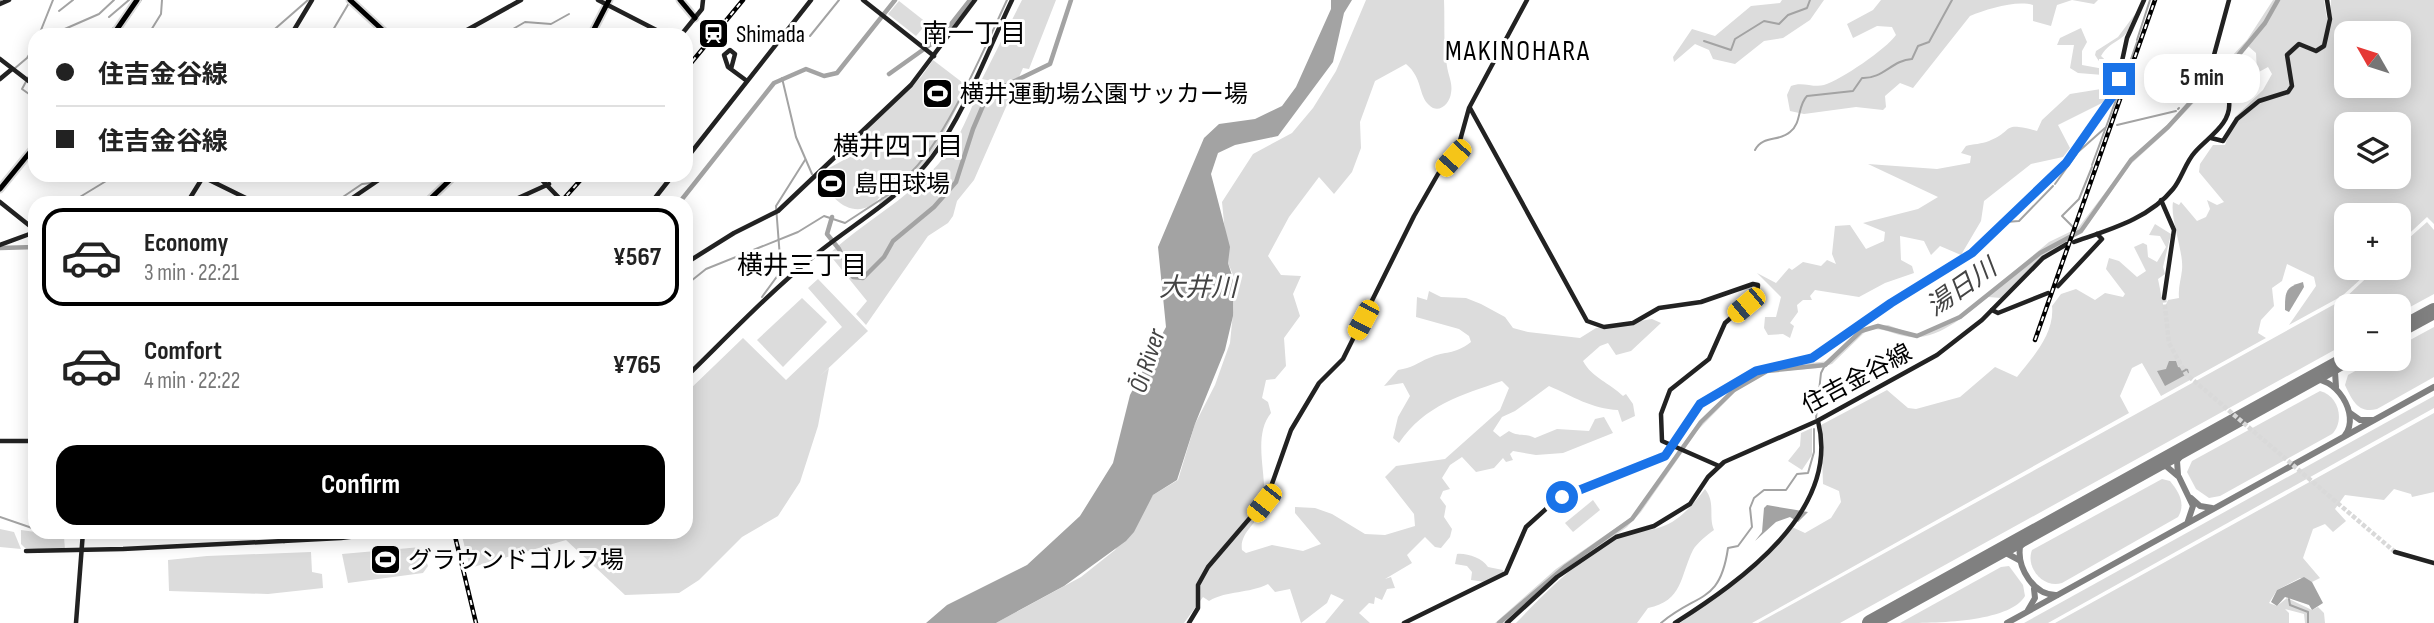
<!DOCTYPE html>
<meta charset="utf-8">
<style>
:root{--surface:#fff;--page:#f2f2f2;--text:#222;--muted:#767676;--line:#e0e0e0;--accent:#000}
body{margin:0;font-family:"Sofia Sans Condensed","Noto Sans JP",sans-serif;background:var(--page);color:var(--text);height:100vh;display:flex;flex-direction:column;font-size:26px;white-space:nowrap}
*{box-sizing:border-box;margin:0}
p{font-size:23px;color:var(--muted)}
.icon{flex:none;width:38px;height:38px;fill:none;stroke:currentColor;stroke-width:2;stroke-linecap:round;stroke-linejoin:round}
.map{position:relative;flex:1;overflow:hidden}
.details{position:absolute;left:28px;top:196px;width:665px;height:343px;display:flex;flex-direction:column;background:var(--surface);border-radius:21px;box-shadow:0 4px 18px #0003}
.details>*{flex:none}
.hud{position:absolute;left:28px;top:28px;width:665px;height:154px;border-radius:21px;box-shadow:0 4px 18px #0003;display:grid;align-content:center;height:154px;padding:0 28px;background:var(--surface)}
.needle{width:46px;rotate:309deg}
.buttons{position:absolute;left:2334px;top:21px;display:grid;gap:14px}
.buttons a{display:grid;place-items:center;width:77px;height:77px;border-radius:14px;background:var(--surface);box-shadow:0 4px 18px #0003;font-size:35px}
.end{position:absolute;width:32px;height:32px;margin:-16px;border:9px solid #1a73e8;background:#fff;box-shadow:0 0 0 4px #fff}
.from{border-radius:50%}
.bubble{position:absolute;height:49px;border-radius:21px;background:var(--surface);box-shadow:0 4px 18px #0003;font-size:23px;font-weight:700;line-height:49px;text-align:center}
.car{position:absolute;width:21px;height:42px;margin:-21px -10px;border-radius:9px;box-shadow:0 0 5px 2px #0007;background:linear-gradient(#f5c518 24%,#345 0 40%,#f5c518 0 76%,#345 0 86%,#f5c518 0)}
.hud b{display:flex;align-items:center;gap:24px;height:66px;font-size:26px}
.hud b+b{border-top:2px solid var(--line)}
.hud i{width:18px;height:18px;background:var(--text)}
ul{padding:12px 0 0;list-style:none}
li{display:flex;align-items:center;gap:21px;height:98px;margin:0 14px 10px;padding:0 14px;border:4px solid transparent;border-radius:21px}
li div{flex:1}
li b{display:block;font-size:26px}
li em{font-style:normal;font-weight:700}
li.current{border-color:var(--accent)}
li>.icon{width:63px;height:63px;stroke-width:1.5}
.action{display:flex;gap:14px;margin-top:auto;padding:14px 28px}
.action a{flex:1;height:80px;border-radius:21px;background:var(--accent);color:#fff;font-size:28px;font-weight:700;line-height:80px;text-align:center}
.map>svg:first-child{display:block}
</style>
<div class="map">
<svg width="2434" height="623" viewBox="0 0 2434 623">
<rect width="100%" height="100%" fill="#fff"/>
<!-- green -->
<g fill="#dcdcdc" fill-rule="evenodd">
<path d="M1022,0H1056L1029,69L1023,68L974,180L957,201L953,216L948,223L928,236L866,325L856,314L867,301L829,254C870,216 928,189 957,138C967,121 974,101 982,83L997,82L982,79Z"/>
<path d="M1366,0H1444C1445,21 1443,45 1447,66C1448,75 1453,83 1451,93C1450,103 1439,115 1429,105C1418,95 1423,78 1406,64L1375,81L1360,122L1361,148L1352,172L1334,194L1319,177L1289,217L1268,256L1281,275L1301,276L1293,294L1300,316L1284,338L1286,366L1275,379L1266,380L1262,398L1268,402L1271,413C1251,438 1269,478 1263,507C1259,523 1239,532 1242,550L1246,553L1272,545L1303,551L1321,544L1295,513V507L1315,508L1332,514L1365,534L1385,535L1415,526L1414,514L1385,477L1396,466L1445,459L1500,410L1509,388L1502,381C1461,395 1425,405 1399,443L1393,438L1398,417L1410,396L1403,383L1384,386L1398,370C1412,368 1417,363 1429,358C1447,350 1452,356 1471,342L1469,336L1459,329L1416,317L1417,297L1427,300L1429,291L1441,297L1466,298L1481,304L1505,317L1513,328L1528,332L1580,338L1596,328L1652,319L1661,323L1631,351L1616,355L1608,343L1600,346L1583,361C1592,378 1610,383 1623,396L1626,394L1633,404L1635,416L1622,422L1618,410C1592,409 1572,396 1549,386L1515,411L1502,417L1493,431L1500,437L1509,431C1518,437 1526,433 1535,438L1557,429L1589,431L1595,419L1604,417L1613,433L1563,453L1536,455L1513,451L1510,454L1513,460L1506,462L1503,458L1494,468L1476,472L1462,457L1450,465L1442,478L1450,489L1443,491L1440,498L1446,506L1444,517L1452,529L1450,537L1441,548L1435,547L1425,537L1407,555L1412,563L1385,579L1391,577L1395,588L1387,589L1382,600L1375,597L1374,604L1369,603L1359,613L1370,623H1325L1344,600L1331,594L1327,603L1301,623L1290,589L1275,592L1268,584C1248,594 1228,590 1209,601L1203,597L1184,623H996L1081,577L1115,550L1153,495L1178,480L1195,424L1215,385L1230,343L1236,282L1228,263L1222,202L1253,154L1292,133L1313,108L1336,71Z"/>
<path d="M1782,0H1824L1810,20L1783,38L1764,41L1735,64L1713,59L1709,50L1695,44L1674,62L1673,57L1692,29L1715,36L1751,6L1780,3Z"/>
<path d="M1881,0H2098L2094,4L2072,0L2057,5L2051,26L2033,21V5C2016,0 1987,9 1970,16L1913,88L1900,83L1885,96L1886,107L1883,110L1856,107L1804,114L1790,111L1787,95L1791,86C1802,81 1813,88 1824,85C1841,80 1886,49 1896,35L1892,27L1877,26L1853,38L1847,24L1873,10Z"/>
<path d="M2273,0H2324L2329,31L2331,0H2434V224L2427,217L2399,243V215H2347V268H2373L2342,296L2289,325L2316,286L2314,277L2287,264L2282,281L2272,288L2274,306L2261,320L2258,333L2266,338L2161,396L2142,363L2132,368L2120,396L2129,413L1752,623H1680L1762,562L1792,527L1805,533L1831,518L1841,502L1839,491L1823,484L1821,425L1887,390L1908,408L1916,409L1960,397L1995,367L2017,377C2033,357 2055,333 2052,306L2061,294L2076,289L2095,300L2105,293L2123,297L2125,294L2106,269L2109,258L2119,261L2137,277L2146,271L2134,247L2143,243L2147,245L2148,257L2157,262L2166,247L2160,236L2149,235L2155,224L2171,234L2163,267L2165,274L2158,279L2164,309L2168,300L2179,298C2178,287 2181,280 2182,270C2184,252 2170,219 2173,202L2179,205L2181,202L2197,221L2206,217L2210,209L2207,200L2217,205L2224,202L2199,172L2200,164L2213,145H2225L2235,117L2263,90L2272,74L2268,67L2257,73L2256,53L2248,46L2166,132L2131,164L2083,231L2048,253L2001,298L1988,297C1967,314 1939,340 1910,337C1891,335 1887,327 1867,330L1832,364L1819,368L1769,372L1739,388L1698,430L1641,512L1627,527L1550,582L1505,623H1495L1556,569L1633,516L1699,421L1745,378L1757,372L1790,365L1830,361L1866,328L1888,325L1915,335L1931,331L1958,318L2049,242L2078,228L2134,155L2167,125L2247,40ZM2347,33H2399V86H2347ZM2347,124H2399V177H2347Z"/>
<path d="M899,1L927,23L916,36L888,14Z"/>
<path d="M2135,14C2127,45 2112,37 2101,56L2116,70L2108,100L2058,125L2070,148L2063,157L2031,164L1984,201L1981,221L1961,255L1940,246L1931,255L1924,241L1900,236L1901,260L1912,266L1914,273L1885,283L1859,297L1815,290L1810,296L1812,300H1803L1797,305L1798,312L1790,323L1794,326L1790,338L1783,334L1768,335L1764,328L1765,317H1776L1781,297L1757,273L1776,283L1789,268L1792,270L1803,262L1821,266L1827,260L1836,264L1832,254L1835,226L1850,225L1866,249L1884,241L1885,232L1863,223L1918,209L1938,197L1868,164L1937,169L1970,163L1971,156L1961,153L1966,146C1973,144 1982,144 1989,141C2015,131 2000,121 2037,131L2042,120L2070,94L2101,89L2106,80L2103,75L2078,73L2070,68L2074,45H2057L2060,38L2081,28L2087,42L2082,51V65L2104,69L2095,55L2096,51L2118,37Z"/>
<path d="M933,60L967,86C946,131 925,178 879,204L885,187C870,226 827,208 825,175L829,168L853,155L849,146L921,77Z"/>
<path d="M2427,222L2434,230V294L2399,313V306H2347V343L1840,623H1758L2344,299L2377,268H2399V247Z"/>
<path d="M818,279L868,331L819,377L829,368L818,426L800,482L778,516L742,537L699,580L679,593L625,595L566,540L470,568L461,532H686V393L743,338L786,380L842,327L808,288Z"/>
<path d="M802,298L827,322L783,367L757,340Z"/>
<path d="M2434,327V377L2377,409C2358,414 2352,400 2345,385L2348,375L2377,359H2399V346Z"/>
<path d="M2320,391C2339,396 2345,421 2332,434L2220,496L2209,498L2196,489L2187,472L2192,461Z"/>
<path d="M2434,396V408L2048,623H2024Z"/>
<path d="M2434,413V492L2412,497L2411,494L2394,489L2384,500L2345,495L2335,509L2346,521L2333,532L2325,524L2313,529L2303,558L2320,578L2312,582L2300,578L2277,590L2269,603L2277,606L2287,598L2312,610L2318,607L2324,613L2325,623H2305L2304,614L2285,609L2289,613V623H2055Z"/>
<path d="M1812,428V455L1802,470L1788,461L1800,446L1801,433Z"/>
<path d="M2162,479L2170,481C2179,492 2186,504 2178,517L2062,583C2044,589 2025,568 2032,550Z"/>
<path d="M1705,489C1716,503 1708,516 1714,530C1707,535 1697,543 1693,550C1680,576 1683,601 1648,608L1637,623H1516C1547,591 1579,558 1619,537C1632,530 1648,532 1661,527C1680,521 1694,503 1705,489Z"/>
<path d="M1593,500L1600,510L1573,532L1565,523Z"/>
<path d="M0,529L14,532L21,549L0,547Z"/>
<path d="M21,530L64,536L65,551L25,548L21,544Z"/>
<path d="M421,547L428,566L423,573L348,583L342,554Z"/>
<path d="M311,552L312,572L322,574L323,588L268,594L169,591L168,560L207,556Z"/>
<path d="M1457,554C1467,553 1482,558 1488,567L1503,570V573L1485,582L1471,580L1472,572L1467,566L1455,564Z"/>
<path d="M2009,566L2023,585L2025,596C2009,623 1934,623 1900,623L2001,567Z"/>
</g>
<!-- water -->
<g fill="#a3a3a3">
<path d="M1331,0H1352L1344,13L1333,62L1278,136L1235,145L1218,153L1211,174L1230,247L1228,263L1234,282L1233,316L1225,350L1195,424L1177,480L1153,495L1134,532L1126,541L1064,586L996,623H926L947,605L1027,565L1080,516L1113,463L1130,395L1166,327L1158,247L1204,138L1219,124L1255,119L1282,106L1296,87L1331,9Z"/>
<path d="M2303,282L2304,287L2289,312L2285,310C2285,292 2285,287 2303,282Z"/>
<path d="M2169,361H2176L2178,367L2188,369L2189,373L2165,386L2157,371L2166,369Z"/>
<path d="M1767,505L1808,512L1798,522L1790,517L1776,522L1755,541L1762,532L1764,508Z"/>
<path d="M2304,577L2312,582L2323,603L2312,610L2309,605L2285,597L2277,606L2271,602L2277,590Z"/>
</g>
<g fill="none" stroke-linecap="round" stroke-linejoin="round">
<!-- stream -->
<g stroke="#a3a3a3" stroke-width="2">
<path d="M0,1L1,0"/>
<path d="M59,11L73,0"/>
<path d="M109,17L129,0"/>
<path d="M127,20L141,0"/>
<path d="M513,29L525,22L551,24L569,14"/>
<path d="M39,35L53,0"/>
<path d="M51,35L99,14L114,0"/>
<path d="M101,35L114,28"/>
<path d="M148,35L161,14L162,0"/>
<path d="M268,35L308,0"/>
<path d="M330,35L349,3"/>
<path d="M615,35H633"/>
<path d="M810,36L839,0"/>
<path d="M2137,40L2150,0"/>
<path d="M1704,41L1731,50L1735,39L1764,21L1779,24L1788,15L1807,8L1810,0"/>
<path d="M14,69L27,58L35,45"/>
<path d="M782,78L796,137L812,174"/>
<path d="M2124,79L2137,42"/>
<path d="M29,94L22,89L35,65"/>
<path d="M2178,109L2179,108"/>
<path d="M2117,125L2176,111"/>
<path d="M1755,150C1763,135 1779,142 1790,132C1802,123 1797,106 1807,96L1853,91L1862,78C1883,79 1892,60 1912,59L1918,46L1929,42L1952,0"/>
<path d="M2092,165L2123,81"/>
<path d="M2055,184L2078,152L2105,128"/>
<path d="M70,203L116,175"/>
<path d="M334,203L362,184L371,183"/>
<path d="M2006,222L2019,221L2053,186"/>
<path d="M2073,227L2062,216L2079,199L2092,167"/>
<path d="M686,285L706,269L798,232L824,216L845,223L894,191L893,183C898,180 904,179 907,176C943,146 985,47 1007,0"/>
<path d="M762,297L781,271L776,206L805,160"/>
<path d="M1816,418L1821,373L1825,365"/>
<path d="M0,517L35,529"/>
<path d="M2289,599L2290,605L2308,612V623"/>
<path d="M1661,623C1698,592 1720,604 1728,548L1738,546L1752,527L1750,508L1754,498L1764,490H1786L1797,474L1808,473L1814,452V429"/>
</g>
<!-- river -->
<g stroke="#a3a3a3" stroke-width="4.5">
<path d="M889,74L941,37L970,0"/>
<path d="M679,203L774,83L806,69L824,76L837,73L895,0"/>
<path d="M832,217L827,234L839,249L853,277L863,278L884,257L893,241L934,207L956,182L973,129L988,94L1050,64L1071,0"/>
<path d="M0,248L35,247"/>
<path d="M1499,623L1566,566L1632,519L1701,422L1734,390L1767,371L1825,365L1861,331L1878,326L1917,336L1960,317L2040,253L2081,231L2131,160L2168,127L2217,73L2236,58L2265,23L2278,0"/>
</g>
<!-- taxiway -->
<g stroke="#808080" stroke-width="6">
<path d="M2310,380C2335,374 2361,415 2345,435"/>
<path d="M2336,387L2335,372L2345,360"/>
<path d="M2350,413L2360,420H2372"/>
<path d="M2150,468L2166,466L2179,477L2193,506L2188,521"/>
<path d="M2178,475L2177,461L2187,448"/>
<path d="M2191,498L2200,506L2212,508"/>
<path d="M2031,534L2020,547C2017,568 2034,596 2057,595"/>
<path d="M1992,556L2006,553L2019,560"/>
<path d="M2028,610L2035,598L2034,589"/>
<path d="M1871,623L1873,621"/>
<path d="M2007,623L2434,387"/>
</g>
<!-- runway -->
<g stroke="#808080" stroke-width="16">
<path d="M2399,330L2434,311"/>
<path d="M1870,623L2347,359"/>
</g>
<!-- secondary-tunnel -->
<path stroke="#d9d9d9" stroke-width="4.5" stroke-dasharray="4.5 2" stroke-linecap="butt" d="M2164,298L2169,343L2186,374L2395,552"/>
<defs>
<g id="primary">
<path d="M350,0L388,35"/>
<path d="M680,0L695,18"/>
<path d="M113,35L137,0"/>
<path d="M591,35L609,0"/>
<path d="M0,189L35,146"/>
<path d="M426,203L455,175"/>
</g>
</defs>
<!-- primary casing -->
<use href="#primary" stroke="#dbdbdb" stroke-width="9"/>
<!-- secondary -->
<g stroke="#222" stroke-width="4.5">
<path d="M598,0L666,35"/>
<path d="M863,0L934,56"/>
<path d="M0,4L9,0"/>
<path d="M291,35L312,0"/>
<path d="M458,35L521,0"/>
<path d="M681,35L702,9L703,0"/>
<path d="M0,59L35,86"/>
<path d="M731,69L735,54L730,50L724,55L728,67L747,81"/>
<path d="M0,79L12,69"/>
<path d="M1470,108L1587,321L1604,327L1633,323L1659,308L1701,302L1753,284L1758,285L1757,295L1725,323L1709,359L1670,390L1661,414L1662,441L1719,466"/>
<path d="M2211,138L2223,141L2237,119L2259,101L2288,92L2292,86L2287,55L2299,44L2316,51L2324,46L2330,19L2327,0"/>
<path d="M686,159L811,0"/>
<path d="M199,175L256,203"/>
<path d="M2161,200L2174,230L2164,298"/>
<path d="M0,202L35,230"/>
<path d="M140,203H150"/>
<path d="M187,203L203,177"/>
<path d="M345,203L386,175"/>
<path d="M483,203L516,199L549,184"/>
<path d="M651,203L673,175"/>
<path d="M2074,242C2108,230 2149,219 2173,189C2182,178 2185,163 2195,152C2208,137 2232,124 2229,101L2214,80L2211,66L2229,0"/>
<path d="M0,245L35,232"/>
<path d="M686,263L734,233L778,211L911,85L975,0"/>
<path d="M2058,286L2102,239L2097,234"/>
<path d="M1992,310L1998,313L2048,293"/>
<path d="M686,377C728,336 769,293 814,256C854,223 900,199 932,157C964,115 989,48 1012,0"/>
<path d="M0,441H35"/>
<path d="M410,532H435"/>
<path d="M284,541L285,532"/>
<path d="M26,551L123,549L341,538L389,532"/>
<path d="M2395,552L2434,563"/>
<path d="M76,623L83,532"/>
<path d="M1189,623L1198,608V585L1208,567L1267,498L1291,430L1319,383L1343,359L1414,216L1438,174L1456,155L1469,108L1527,0"/>
<path d="M1404,623L1506,573L1526,527L1557,499L1665,456L1700,404L1756,371L1812,358L1891,303L1972,252L2060,170L2105,108L2116,89L2127,38L2144,0"/>
<path d="M1507,623L1557,577L1616,537L1654,526L1690,504L1708,477L1724,462L1817,421L1937,355L1982,320L2043,258L2067,244"/>
<path d="M1675,623C1741,581 1841,511 1818,421"/>
</g>
<!-- primary -->
<use href="#primary" stroke="#000" stroke-width="5"/>
<defs>
<g id="rail">
<path d="M686,69L743,0"/>
<path d="M560,203L585,175"/>
<path d="M2035,340L2155,0"/>
<path d="M454,532L476,623"/>
</g>
</defs>
<!-- rail casing -->
<use href="#rail" stroke="#000" stroke-width="4.5"/>
<!-- rail -->
<use href="#rail" stroke="#fff" stroke-width="2" stroke-dasharray="5" stroke-linecap="butt"/>
<!-- secondary-bridge -->
<path stroke="#222" stroke-width="4.5" d="M538,176L564,203"/>
</g>
<g fill="none" stroke-linecap="round" stroke-linejoin="round">
<!-- route -->
<path stroke="#1a73e8" stroke-width="9" d="M1562,497L1665,456L1700,404L1756,371L1812,358L1891,303L1972,253L2066,163L2112,97L2119,79"/>
</g>
<!-- icons -->
<defs>
<symbol id="station-square" viewBox="-11 -11 22 22"><rect x="-9" y="-9" width="18" height="18" rx="4" fill="#000" stroke="#fff"/><path d="M-3-6H3Q5-6 5-4V2Q5 4 3 4L4.5 6H3L1.5 4h-3L-3 6H-4.5L-3 4Q-5 4-5 2V-4Q-5-6-3-6ZM-3.5-4v3h7v-3ZM-3.5 1v1.5H-2V1ZM2 1v1.5H3.5V1Z" fill="#fff"/></symbol>
<symbol id="stadium-square" viewBox="-11 -11 22 22"><rect x="-9" y="-9" width="18" height="18" rx="4" fill="#000" stroke="#fff"/><path d="M0-5a6.5 5 0 1 0 0 10a6.5 5 0 1 0 0-10ZM-3.5-1.8h7v3.6h-7Z" fill="#fff"/></symbol>
</defs>
<g fill-rule="evenodd">
<use href="#station-square" x="696" y="16" width="35" height="35"/>
<use href="#stadium-square" x="920" y="76" width="35" height="35"/>
<use href="#stadium-square" x="814" y="166" width="35" height="35"/>
<use href="#stadium-square" x="368" y="542" width="35" height="35"/>
</g>
<g text-anchor="middle" dominant-baseline="central" stroke-width="6" stroke-linejoin="round" paint-order="stroke">
<!-- poi labels -->
<g font-size="24" fill="#000" stroke="#fff" text-anchor="start">
<text x="736" y="34">Shimada</text>
<text x="960" y="94">横井運動場公園サッカー場</text>
<text x="854" y="184">島田球場</text>
<text x="408" y="560">グラウンドゴルフ場</text>
</g>
<!-- street labels -->
<g font-size="24" fill="#000" stroke="#fff">
<text transform="translate(1857 379) rotate(-28)">住吉金谷線</text>
</g>
<!-- neighbourhood labels -->
<g font-size="26" fill="#000" stroke="#fff">
<text x="974" y="34">南一丁目</text>
<text x="898" y="147">横井四丁目</text>
<text x="802" y="266">横井三丁目</text>
</g>
<!-- water labels -->
<g font-size="26" font-style="italic" fill="#444" stroke="#fff">
<text x="1198" y="288">大井川</text>
<text transform="translate(1962 288) rotate(-35)">湯日川</text>
<text transform="translate(1148 361) rotate(-72)">Ōi River</text>
</g>
<!-- quarter labels -->
<g font-size="28" letter-spacing="2" fill="#000" stroke="#fff">
<text x="1518" y="51">MAKINOHARA</text>
</g>
</g>
</svg>
<div class="buttons">
<a><svg class="needle" viewBox="-14 -14 28 28"><path d="M0-13l5 13h-10z" fill="#e53935"/><path d="M0 13l5-13h-10z" fill="#767676"/></svg></a>
<a><svg class="icon" aria-label="layers" viewBox="0 0 24 24"><path d="M12 4l9 5-9 5-9-5zM3 14l9 5 9-5"/></svg></a>
<a>+</a>
<a>−</a>
</div>
<i class="end from" style="left:1562px;top:497px"></i>
<i class="end" style="left:2119px;top:79px"></i>
<div class="bubble" style="left:2144px;top:54px;width:116px">5 min</div>
<i class="car" style="left:1453px;top:158px;rotate:222deg"></i>
<i class="car" style="left:1746px;top:305px;rotate:230deg"></i>
<i class="car" style="left:1363px;top:320px;rotate:208deg"></i>
<i class="car" style="left:1264px;top:503px;rotate:218deg"></i>
<div class="hud">
<b><i class="from"></i>住吉金谷線</b>
<b><i></i>住吉金谷線</b>
</div>
<section class="details">
<ul>
<li class="current"><svg class="icon" aria-label="car" viewBox="0 0 24 24"><path d="M5 17H2v-5l4-1 3-4h7l3 4 3 1v5h-3M9 17h6M6 11h13"/><circle cx="7" cy="17" r="2"/><circle cx="17" cy="17" r="2"/></svg><div><b>Economy</b><p>3 min · 22:21</p></div><em>¥567</em></li>
<li><svg class="icon" aria-label="car" viewBox="0 0 24 24"><path d="M5 17H2v-5l4-1 3-4h7l3 4 3 1v5h-3M9 17h6M6 11h13"/><circle cx="7" cy="17" r="2"/><circle cx="17" cy="17" r="2"/></svg><div><b>Comfort</b><p>4 min · 22:22</p></div><em>¥765</em></li>
</ul>
<div class="action"><a>Confirm</a></div>
</section>
</div>
